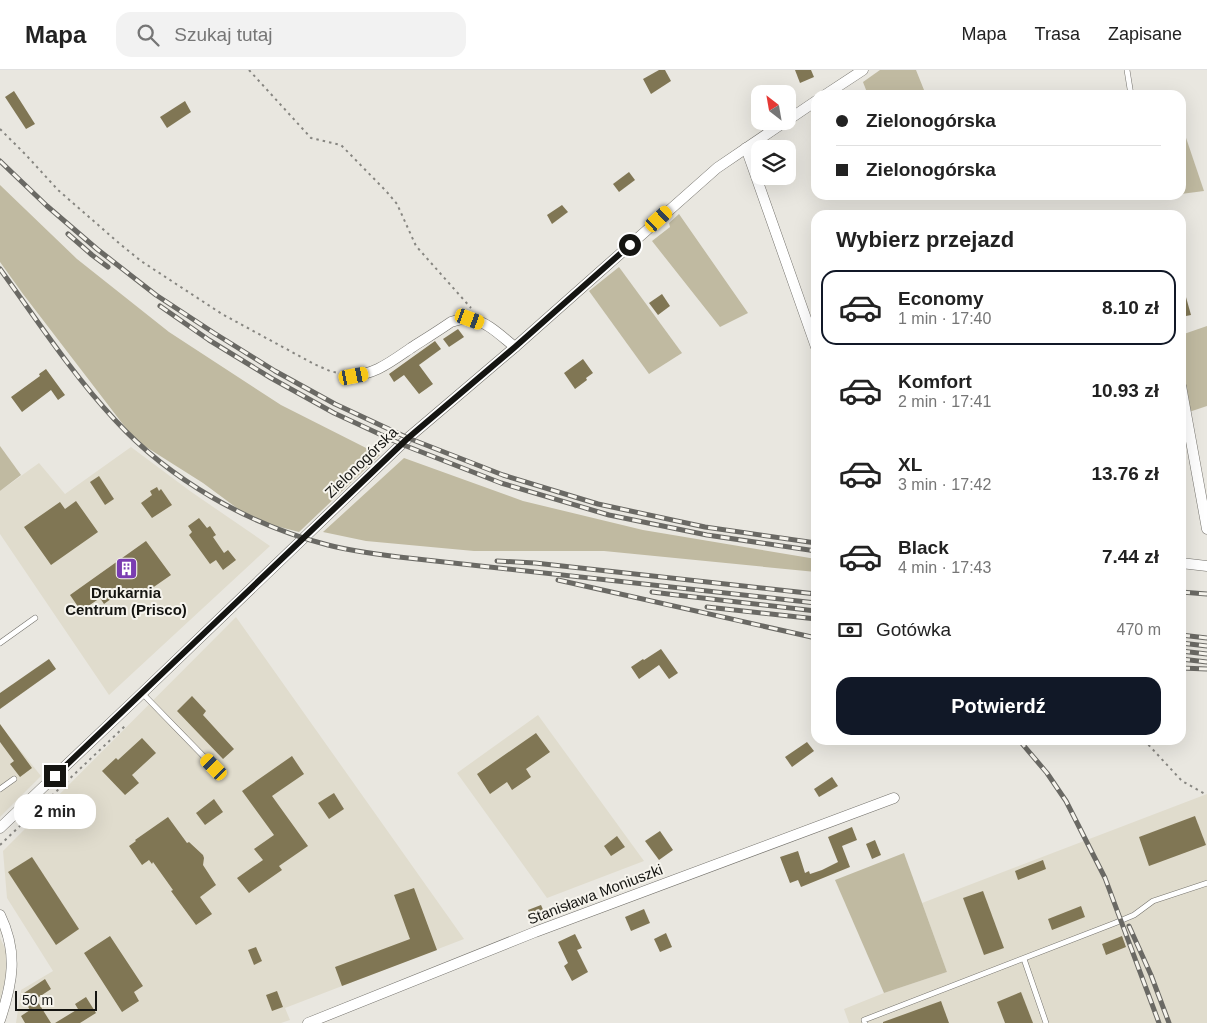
<!DOCTYPE html>
<html lang="pl">
<meta charset="utf-8">
<style>
:root{--surface:#fff;--page:#f2f2f2;--text:#222;--muted:#767676;--line:#e0e0e0;--accent:#111827}
body{margin:0;font-family:Arial,sans-serif;background:var(--page);color:var(--text);height:100vh;display:flex;flex-direction:column;font-size:19px;white-space:nowrap}
*{box-sizing:border-box;margin:0}
p{font-size:16px;color:var(--muted)}
.icon{flex:none;width:28px;height:28px;fill:none;stroke:currentColor;stroke-width:2;stroke-linecap:round;stroke-linejoin:round}
.map{position:relative;flex:1;overflow:hidden}
.sheet{position:absolute;left:811px;top:140px;width:375px;height:535px;display:flex;flex-direction:column;background:var(--surface);border-radius:15px;box-shadow:0 5px 20px #0002}
.sheet>*{flex:none}
.banner{position:absolute;left:811px;top:20px;width:375px;height:110px;border-radius:15px;box-shadow:0 5px 20px #0002;display:grid;align-content:center;height:110px;padding:0 25px;background:var(--surface)}
.needle{width:32px;rotate:329deg}
.fabs{position:absolute;left:751px;top:15px;display:grid;gap:10px}
.fabs a{display:grid;place-items:center;width:45px;height:45px;border-radius:10px;background:var(--surface);box-shadow:0 5px 20px #0002;font-size:25px}
.scale{position:absolute;left:15px;bottom:12px;width:82px;box-sizing:border-box;padding-left:5px;border:2px solid #151512;border-top:0;font-size:14px;line-height:18px;white-space:nowrap;color:#151512;-webkit-text-stroke:4px #f6f4ed;paint-order:stroke}
.end{position:absolute;width:22px;height:22px;margin:-11px;border:6px solid #151512;background:#fff;box-shadow:0 0 0 2px #fff}
.from{border-radius:50%}
.bubble{position:absolute;height:35px;border-radius:15px;background:var(--surface);box-shadow:0 5px 20px #0002;font-size:16px;font-weight:800;line-height:35px;text-align:center}
.car{position:absolute;width:15px;height:30px;margin:-15px -8px;border-radius:6px;box-shadow:0 0 4px 1px #0007;background:linear-gradient(#f5c518 24%,#345 0 40%,#f5c518 0 76%,#345 0 86%,#f5c518 0)}
.banner b{display:flex;align-items:center;gap:18px;height:48px;font-size:19px}
.banner b+b{border-top:1px solid var(--line)}
.banner i{width:12px;height:12px;background:var(--text)}
ul{padding:0;list-style:none}
li{display:flex;align-items:center;gap:15px;height:75px;margin:0 10px 8px;padding:0 15px;border:2px solid transparent;border-radius:15px}
li div{flex:1}
li b{display:block;font-size:19px}
li em{font-style:normal;font-weight:800}
li.selected{border-color:var(--accent)}
li>.icon{width:45px;height:45px;stroke-width:1.5}
h2{padding:0 25px;font-size:22px;line-height:60px}
.pay{display:flex;align-items:center;gap:12px;height:55px;padding:0 25px;font-size:19px}
.pay p{margin-inline-start:auto}
.cta{display:flex;gap:10px;margin-top:auto;padding:10px 25px}
.cta a{flex:1;height:58px;border-radius:15px;background:var(--accent);color:#fff;font-size:20px;font-weight:800;line-height:58px;text-align:center}
header{display:flex;align-items:center;gap:30px;box-sizing:border-box;height:70px;padding:0 25px;background:var(--surface);border-bottom:1px solid var(--line)}
header strong{font-size:24px}
nav{display:flex;gap:28px;margin-inline-start:auto;font-size:18px}
.search{width:350px;height:45px;background:var(--page);display:flex;align-items:center;gap:12px;box-sizing:border-box;padding:0 18px;border-radius:15px;color:var(--muted);font-size:19px}
.map>svg:first-child{display:block}
</style>
<header>
<strong>Mapa</strong>
<div class="search"><svg class="icon" aria-label="search" viewBox="0 0 24 24"><circle cx="10" cy="10" r="6"/><path d="M15 15l6 6"/></svg>Szukaj tutaj</div>
<nav><a>Mapa</a><a>Trasa</a><a>Zapisane</a></nav>
</header>
<div class="map">
<svg width="1207" height="953" viewBox="0 0 1207 953">
<rect width="100%" height="100%" fill="#e9e7e0"/>
<!-- built -->
<g fill="#e0dccd">
<path d="M131,377L190,421L270,476L109,625L0,464V421L39,393L65,424Z"/>
<path d="M236,547L464,869L285,938L290,950L281,953H16L21,920L53,901L7,828L3,781Z"/>
<path d="M538,645L644,791L547,828L457,703Z"/>
<path d="M4,660L41,706L0,747V663Z"/>
<path d="M1207,724V953H849L844,939L884,923L947,902L922,833Z"/>
<path d="M0,868L6,880L7,903L0,930Z"/>
</g>
<!-- green -->
<g fill="#c0baa1">
<path d="M880,0H916L926,25H868L863,12Z"/>
<path d="M1181,53L1204,121L1181,124Z"/>
<path d="M0,115L77,189L169,262L281,335L380,385L299,462L253,450L203,413L135,370L23,224L0,192Z"/>
<path d="M679,144L748,243L720,257L652,171L670,157L669,153Z"/>
<path d="M619,197L682,283L649,304L589,221Z"/>
<path d="M1207,256V336L1189,342L1181,294V265Z"/>
<path d="M0,376L21,405L0,421Z"/>
<path d="M404,388L523,431L643,460L816,489V502L604,481H474L366,471L323,462Z"/>
<path d="M904,783L947,902L884,923L835,810Z"/>
</g>
<!-- building -->
<g fill="#807654">
<path d="M659,0H665L671,11L651,24L643,9Z"/>
<path d="M795,0H811L814,7L800,13Z"/>
<path d="M14,21L35,54L26,59L5,27Z"/>
<path d="M185,31L191,42L167,58L160,47Z"/>
<path d="M629,102L635,110L619,122L613,114Z"/>
<path d="M562,135L568,142L552,154L547,145Z"/>
<path d="M1184,220L1191,245L1181,247V221Z"/>
<path d="M662,224L670,236L658,245L649,233Z"/>
<path d="M458,259L464,267L449,277L443,269Z"/>
<path d="M435,271L441,279L419,295L433,314L419,324L404,305L394,312L389,304Z"/>
<path d="M583,289L593,303L586,308L587,310L575,319L564,303Z"/>
<path d="M46,299L65,325L58,330L51,320L22,342L11,327L40,306L39,304Z"/>
<path d="M99,406L114,429L105,435L90,412Z"/>
<path d="M157,417L159,421L161,419L172,435L152,448L141,433L152,425L150,421Z"/>
<path d="M76,431L98,462L51,495L24,457L60,432L65,439Z"/>
<path d="M199,448L207,458L210,456L216,465L213,467L224,483L228,480L236,490L223,500L216,490L210,494L189,465L192,462L188,456Z"/>
<path d="M146,471L171,505L135,530L129,521L121,526L119,523L104,534L100,528L81,541L70,525Z"/>
<path d="M661,579L678,603L669,609L659,595L639,609L631,597L643,589L644,590Z"/>
<path d="M49,589L56,599L0,639V623Z"/>
<path d="M192,626L206,641L203,645L234,679L223,689L177,641Z"/>
<path d="M0,654L32,698L20,707L10,694L14,691L0,672Z"/>
<path d="M536,663L550,682L526,699L531,707L512,720L507,712L490,724L477,704Z"/>
<path d="M142,668L156,683L132,705L139,713L125,725L102,701L116,688L118,690Z"/>
<path d="M807,672L814,681L792,697L785,687Z"/>
<path d="M292,686L304,704L272,726L308,776L279,796L282,800L249,823L237,808L263,790L254,779L274,765L242,721Z"/>
<path d="M832,707L838,716L819,727L814,719Z"/>
<path d="M334,723L344,739L329,749L318,733Z"/>
<path d="M214,729L223,742L205,755L196,743Z"/>
<path d="M1195,746L1206,775L1149,796L1139,767Z"/>
<path d="M168,747L187,773L189,772L203,785L204,788L203,795L216,815L200,827L212,844L196,855L171,821L173,820L153,792L152,794L149,790L142,795L129,776L136,771L135,770Z"/>
<path d="M852,757L857,770L842,776L850,797L801,817L798,810L790,813L780,787L798,781L805,803L809,801L810,804L822,800L838,792L828,767Z"/>
<path d="M660,761L673,780L659,790L645,771Z"/>
<path d="M617,766L625,777L611,786L604,776Z"/>
<path d="M875,770L881,785L872,789L866,774Z"/>
<path d="M32,787L79,859L56,875L8,802Z"/>
<path d="M1043,790L1046,799L1018,810L1015,801Z"/>
<path d="M414,818L437,880L342,916L335,897L410,869L394,825Z"/>
<path d="M983,821L1004,878L984,885L963,828Z"/>
<path d="M541,835L545,844L532,849L528,840Z"/>
<path d="M1081,836L1085,847L1052,860L1048,849Z"/>
<path d="M644,839L650,853L631,861L625,847Z"/>
<path d="M666,863L672,877L660,882L654,869Z"/>
<path d="M575,864L582,878L577,880L588,902L572,911L564,896L568,893L558,872Z"/>
<path d="M110,866L143,916L134,922L139,931L122,942L84,883Z"/>
<path d="M1122,866L1126,877L1106,885L1102,874Z"/>
<path d="M256,877L262,891L254,895L248,880Z"/>
<path d="M45,909L51,919L36,929L51,953H25L21,946L30,940L21,925Z"/>
<path d="M277,921L283,937L272,941L266,925Z"/>
<path d="M1021,922L1033,953H1005L997,932Z"/>
<path d="M86,927L96,943L80,953H55L78,939L75,934Z"/>
<path d="M941,931L949,953H883V952Z"/>
</g>
<g fill="none" stroke-linecap="round" stroke-linejoin="round">
<defs>
<g id="lane">
<path d="M1127,0L1131,25"/>
<path d="M0,573L35,548"/>
<path d="M142,623L214,697"/>
<path d="M0,719L14,709"/>
<path d="M1024,889L1046,953"/>
<path d="M865,953L864,950L1115,853L1134,845L1153,831L1207,813"/>
</g>
<g id="street">
<path d="M825,25L863,0"/>
<path d="M788,50L816,31"/>
<path d="M746,78L816,277"/>
<path d="M348,305C372,307 392,291 411,278C425,269 438,261 451,252C457,250 464,248 471,249C488,252 502,267 515,277"/>
<path d="M1181,316L1207,459"/>
<path d="M1181,493L1207,496"/>
<path d="M0,758L138,627L408,368L515,277L717,98L786,51"/>
<path d="M0,845C18,882 13,912 0,950"/>
<path d="M308,953L535,862L894,728"/>
</g>
</defs>
<!-- lane casing -->
<use href="#lane" stroke="#74726c" stroke-width="6"/>
<!-- street casing -->
<use href="#street" stroke="#74726c" stroke-width="11"/>
<!-- path -->
<g stroke="#878681" stroke-width="2" stroke-dasharray="2.5 4" stroke-linecap="butt">
<path d="M249,0L311,68L341,75L386,121L397,134L416,176L471,238"/>
<path d="M0,59L26,85L58,120L120,174L141,191L222,244L314,294L330,301L338,303"/>
<path d="M1144,670L1182,711L1207,725"/>
<path d="M0,775L125,656"/>
</g>
<!-- lane -->
<use href="#lane" stroke="#fff" stroke-width="5"/>
<!-- street -->
<use href="#street" stroke="#fff" stroke-width="10"/>
<defs>
<g id="rail">
<path d="M0,91L47,136L97,179L156,225L214,263L275,301L335,334L408,368L503,405L598,434L705,457L816,473"/>
<path d="M68,164L92,185L108,197"/>
<path d="M0,199C37,250 72,304 115,350C170,410 249,455 328,475C351,481 375,484 399,487L816,533"/>
<path d="M160,236L209,270L271,308L334,343L401,374L501,413L609,445L707,465L816,481"/>
<path d="M497,491L535,493L816,524"/>
<path d="M558,510L816,568"/>
<path d="M652,522L685,526L816,541"/>
<path d="M1181,522L1207,524"/>
<path d="M707,537L816,549"/>
<path d="M1181,565L1207,568"/>
<path d="M1181,573L1207,576"/>
<path d="M1181,581L1207,584"/>
<path d="M1181,589L1207,592"/>
<path d="M1181,598L1207,599"/>
<path d="M1019,670L1047,703L1066,731L1105,808L1159,953"/>
<path d="M1129,856L1151,905L1169,953"/>
</g>
</defs>
<!-- rail casing -->
<use href="#rail" stroke="#6a6964" stroke-width="5"/>
<!-- rail -->
<use href="#rail" stroke="#f6f4ed" stroke-width="3" stroke-dasharray="9" stroke-linecap="butt"/>
</g>
<g fill="none" stroke-linecap="round" stroke-linejoin="round">
<!-- route -->
<path stroke="#151512" stroke-width="6" d="M55,706L408,368L515,277L630,175"/>
</g>
<!-- icons -->
<defs>
<symbol id="building-square" viewBox="-11 -11 22 22"><rect x="-9" y="-9" width="18" height="18" rx="4" fill="#7b3db2" stroke="#f6f4ed"/><path d="M-4-6H4V6H1V3H-1V6H-4ZM-2.5-4.3h1.7v1.8h-1.7ZM.8-4.3h1.7v1.8H.8ZM-2.5-1h1.7V.8h-1.7ZM.8-1h1.7V.8H.8Z" fill="#fff"/></symbol>
</defs>
<g fill-rule="evenodd">
<use href="#building-square" x="114" y="486" width="25" height="25"/>
</g>
<g text-anchor="middle" dominant-baseline="central" stroke-width="4" stroke-linejoin="round" paint-order="stroke">
<!-- street labels -->
<g font-size="15" fill="#151512" stroke="#f6f4ed">
<text transform="translate(361 392) rotate(-44)">Zielonogórska</text>
<text transform="translate(595 824) rotate(-21)">Stanisława Moniuszki</text>
</g>
<!-- poi labels -->
<g font-size="15" font-weight="bold" fill="#151512" stroke="#f6f4ed">
<text x="126" y="522">Drukarnia<tspan x="126" dy="17">Centrum (Prisco)</tspan></text>
</g>
</g>
</svg>
<div class="fabs">
<a><svg class="needle" viewBox="-14 -14 28 28"><path d="M0-13l5 13h-10z" fill="#e53935"/><path d="M0 13l5-13h-10z" fill="#767676"/></svg></a>
<a><svg class="icon" aria-label="layers" viewBox="0 0 24 24"><path d="M12 4l9 5-9 5-9-5zM3 14l9 5 9-5"/></svg></a>
</div>
<div class="scale">50 m</div>
<i class="end from" style="left:630px;top:175px"></i>
<i class="end" style="left:55px;top:706px"></i>
<div class="bubble" style="left:14px;top:724px;width:82px">2 min</div>
<i class="car" style="left:659px;top:149px;rotate:48deg"></i>
<i class="car" style="left:470px;top:249px;rotate:110deg"></i>
<i class="car" style="left:354px;top:306px;rotate:79deg"></i>
<i class="car" style="left:214px;top:697px;rotate:316deg"></i>
<div class="banner">
<b><i class="from"></i>Zielonogórska</b>
<b><i></i>Zielonogórska</b>
</div>
<section class="sheet">
<h2>Wybierz przejazd</h2>
<ul>
<li class="selected"><svg class="icon" aria-label="car" viewBox="0 0 24 24"><path d="M5 17H2v-5l4-1 3-4h7l3 4 3 1v5h-3M9 17h6M6 11h13"/><circle cx="7" cy="17" r="2"/><circle cx="17" cy="17" r="2"/></svg><div><b>Economy</b><p>1 min · 17:40</p></div><em>8.10 zł</em></li>
<li><svg class="icon" aria-label="car" viewBox="0 0 24 24"><path d="M5 17H2v-5l4-1 3-4h7l3 4 3 1v5h-3M9 17h6M6 11h13"/><circle cx="7" cy="17" r="2"/><circle cx="17" cy="17" r="2"/></svg><div><b>Komfort</b><p>2 min · 17:41</p></div><em>10.93 zł</em></li>
<li><svg class="icon" aria-label="car" viewBox="0 0 24 24"><path d="M5 17H2v-5l4-1 3-4h7l3 4 3 1v5h-3M9 17h6M6 11h13"/><circle cx="7" cy="17" r="2"/><circle cx="17" cy="17" r="2"/></svg><div><b>XL</b><p>3 min · 17:42</p></div><em>13.76 zł</em></li>
<li><svg class="icon" aria-label="car" viewBox="0 0 24 24"><path d="M5 17H2v-5l4-1 3-4h7l3 4 3 1v5h-3M9 17h6M6 11h13"/><circle cx="7" cy="17" r="2"/><circle cx="17" cy="17" r="2"/></svg><div><b>Black</b><p>4 min · 17:43</p></div><em>7.44 zł</em></li>
</ul>
<div class="pay"><svg class="icon" aria-label="cash" viewBox="0 0 24 24"><path d="M3 7h18v10H3z"/><circle cx="12" cy="12" r="2"/></svg>Gotówka<p>470 m</p></div>
<div class="cta"><a>Potwierdź</a></div>
</section>
</div>
